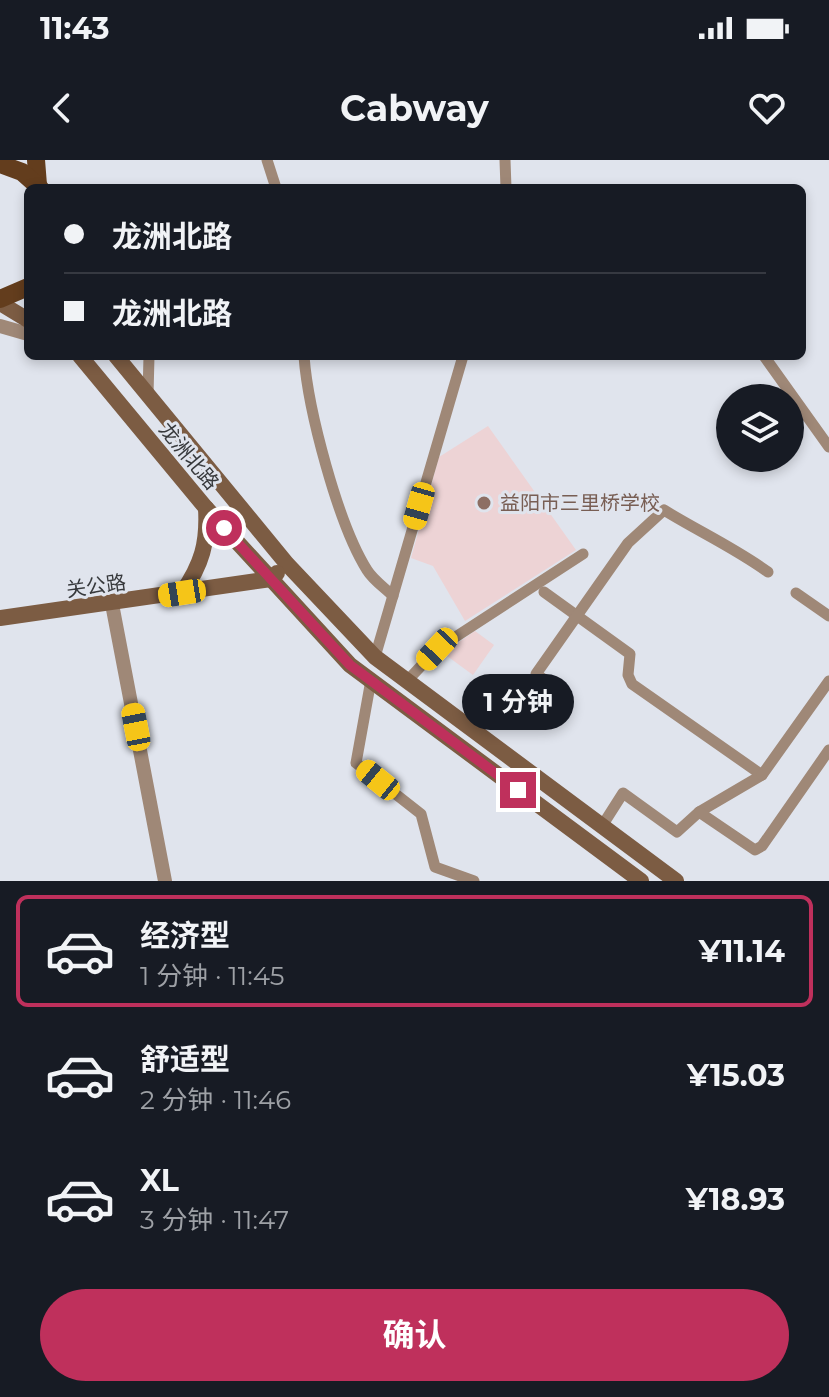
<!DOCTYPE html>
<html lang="zh">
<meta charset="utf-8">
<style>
:root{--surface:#171b24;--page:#242831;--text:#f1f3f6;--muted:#9ea1a6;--line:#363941;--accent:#bf305c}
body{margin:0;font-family:Montserrat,"Noto Sans SC",sans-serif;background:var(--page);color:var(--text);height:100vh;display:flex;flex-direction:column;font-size:30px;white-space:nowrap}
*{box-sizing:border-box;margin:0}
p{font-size:26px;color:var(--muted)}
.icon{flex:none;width:44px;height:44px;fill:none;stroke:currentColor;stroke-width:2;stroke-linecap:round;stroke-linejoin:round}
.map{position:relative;height:721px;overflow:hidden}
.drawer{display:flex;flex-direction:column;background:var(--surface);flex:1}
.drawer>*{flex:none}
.top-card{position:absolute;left:24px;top:24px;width:782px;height:176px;border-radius:12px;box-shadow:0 4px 12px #0003;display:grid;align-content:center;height:176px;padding:0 40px;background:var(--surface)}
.fabs{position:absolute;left:716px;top:224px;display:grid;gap:16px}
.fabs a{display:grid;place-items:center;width:88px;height:88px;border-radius:50%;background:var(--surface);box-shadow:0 4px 12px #0003;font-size:40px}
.end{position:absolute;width:36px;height:36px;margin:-18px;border:10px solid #bf305c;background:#fff;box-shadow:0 0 0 4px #fff}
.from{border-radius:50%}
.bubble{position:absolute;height:56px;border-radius:28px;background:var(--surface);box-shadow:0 4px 12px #0003;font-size:26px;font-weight:700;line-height:56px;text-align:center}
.car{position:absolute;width:24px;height:48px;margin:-24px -12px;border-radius:10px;box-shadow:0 0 6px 2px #0007;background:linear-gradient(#f5c518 24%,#345 0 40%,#f5c518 0 76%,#345 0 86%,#f5c518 0)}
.top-card b{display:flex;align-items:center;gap:28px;height:76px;font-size:30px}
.top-card b+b{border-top:2px solid var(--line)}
.top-card i{width:20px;height:20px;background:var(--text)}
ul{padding:14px 0 0;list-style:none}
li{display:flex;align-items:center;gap:24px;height:112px;margin:0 16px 12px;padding:0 24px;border:4px solid transparent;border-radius:12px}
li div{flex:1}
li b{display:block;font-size:30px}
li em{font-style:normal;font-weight:700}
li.current{border-color:var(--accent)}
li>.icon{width:72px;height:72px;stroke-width:1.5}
.cta{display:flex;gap:16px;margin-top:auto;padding:16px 40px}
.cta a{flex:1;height:92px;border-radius:48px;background:var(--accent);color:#fff;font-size:32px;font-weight:700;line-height:92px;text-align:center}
.status{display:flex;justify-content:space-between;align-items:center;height:56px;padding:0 40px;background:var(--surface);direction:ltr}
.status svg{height:22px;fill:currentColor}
header{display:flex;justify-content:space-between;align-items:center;height:104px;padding:0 40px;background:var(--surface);font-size:36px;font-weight:700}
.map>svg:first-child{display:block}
</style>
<div class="status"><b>11:43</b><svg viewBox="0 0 49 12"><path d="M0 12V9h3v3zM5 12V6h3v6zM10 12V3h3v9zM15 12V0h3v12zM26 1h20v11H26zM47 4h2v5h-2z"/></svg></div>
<header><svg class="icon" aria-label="back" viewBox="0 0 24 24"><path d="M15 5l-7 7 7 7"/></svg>Cabway<svg class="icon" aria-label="heart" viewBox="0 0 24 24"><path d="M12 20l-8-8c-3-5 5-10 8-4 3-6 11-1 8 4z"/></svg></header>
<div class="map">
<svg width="829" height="721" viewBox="0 0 829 721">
<rect width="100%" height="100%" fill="#e0e4ed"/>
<!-- education -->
<g fill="#edd3d5">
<path d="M488,266L576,390L465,461L433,406L411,398L439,297Z"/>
<path d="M475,471L494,485L473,515L443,493Z"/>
</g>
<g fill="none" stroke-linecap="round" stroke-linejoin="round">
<!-- minor -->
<g stroke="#9f8877" stroke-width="11">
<path d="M267,0L276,28"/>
<path d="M505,0L506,28"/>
<path d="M304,196C308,250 338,364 367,410C373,420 385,428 393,436"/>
<path d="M764,196L829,287"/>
<path d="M148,235L149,196"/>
<path d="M544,432L630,494L628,515L632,524L762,615L699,652"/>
<path d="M796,433L829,456"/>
<path d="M375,497L463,196"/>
<path d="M371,520L356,603L421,654L435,707L474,721"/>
<path d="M407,521L437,489L583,394"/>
<path d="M554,526L536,514L628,383L664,350C698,371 735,388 768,412"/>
<path d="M762,615L829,521"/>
<path d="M602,666L623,633L677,672L699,652L755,690L762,686L829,590"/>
</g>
<!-- tertiary -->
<g stroke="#9f8877" stroke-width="14">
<path d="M0,166L28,174"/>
<path d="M112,444L165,721"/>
</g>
<!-- secondary -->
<g stroke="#7c5c43" stroke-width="16">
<path d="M0,143L28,160"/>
<path d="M80,196L206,348L350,505L641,721"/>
<path d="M116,196L287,404L375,497L676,721"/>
<path d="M182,433C202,404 208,383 206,348"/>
<path d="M0,458L271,419L277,413"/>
</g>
<!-- primary -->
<g stroke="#633d1d" stroke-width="18">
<path d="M36,0L38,25"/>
<path d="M0,4L22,12L40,28"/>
<path d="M0,139L28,127"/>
</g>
</g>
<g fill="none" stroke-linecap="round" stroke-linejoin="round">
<!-- route -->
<path stroke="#bf305c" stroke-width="10" d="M224,368L350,505L518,630"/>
</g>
<!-- markers -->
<circle fill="#8d6e63" stroke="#e0e4ed" stroke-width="3" cx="484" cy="343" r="8"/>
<g text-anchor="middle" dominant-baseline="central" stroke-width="6" stroke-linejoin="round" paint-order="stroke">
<!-- street labels -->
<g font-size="20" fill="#37393c" stroke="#e0e4ed">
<text transform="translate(189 296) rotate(50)">龙洲北路</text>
<text transform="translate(96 426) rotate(-8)">关公路</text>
</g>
<!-- education labels -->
<g font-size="20" fill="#785e54" stroke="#e0e4ed" text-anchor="start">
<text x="500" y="343">益阳市三里桥学校</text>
</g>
</g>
</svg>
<div class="fabs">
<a><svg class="icon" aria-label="layers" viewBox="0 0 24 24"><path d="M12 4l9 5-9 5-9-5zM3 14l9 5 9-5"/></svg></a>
</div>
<i class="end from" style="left:224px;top:368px"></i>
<i class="end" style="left:518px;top:630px"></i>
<div class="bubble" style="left:462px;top:514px;width:112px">1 分钟</div>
<i class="car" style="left:419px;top:346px;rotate:196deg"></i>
<i class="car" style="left:182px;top:433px;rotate:261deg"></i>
<i class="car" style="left:437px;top:489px;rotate:223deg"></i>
<i class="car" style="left:136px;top:567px;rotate:349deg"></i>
<i class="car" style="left:378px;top:620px;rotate:309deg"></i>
<div class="top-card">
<b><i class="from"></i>龙洲北路</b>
<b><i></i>龙洲北路</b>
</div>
</div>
<section class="drawer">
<ul>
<li class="current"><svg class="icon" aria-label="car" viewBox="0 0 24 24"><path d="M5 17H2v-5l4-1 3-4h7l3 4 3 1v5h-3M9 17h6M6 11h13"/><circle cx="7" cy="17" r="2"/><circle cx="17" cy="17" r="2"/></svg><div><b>经济型</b><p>1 分钟 · 11:45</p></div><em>¥11.14</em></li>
<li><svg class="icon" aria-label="car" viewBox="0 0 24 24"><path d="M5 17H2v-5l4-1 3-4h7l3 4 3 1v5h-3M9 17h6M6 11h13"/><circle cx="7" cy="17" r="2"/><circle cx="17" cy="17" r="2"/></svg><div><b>舒适型</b><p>2 分钟 · 11:46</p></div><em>¥15.03</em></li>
<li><svg class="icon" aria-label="car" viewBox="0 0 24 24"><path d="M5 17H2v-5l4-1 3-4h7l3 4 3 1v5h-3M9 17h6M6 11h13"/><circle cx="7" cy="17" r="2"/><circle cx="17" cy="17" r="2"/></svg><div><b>XL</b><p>3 分钟 · 11:47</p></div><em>¥18.93</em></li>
</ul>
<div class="cta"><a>确认</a></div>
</section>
